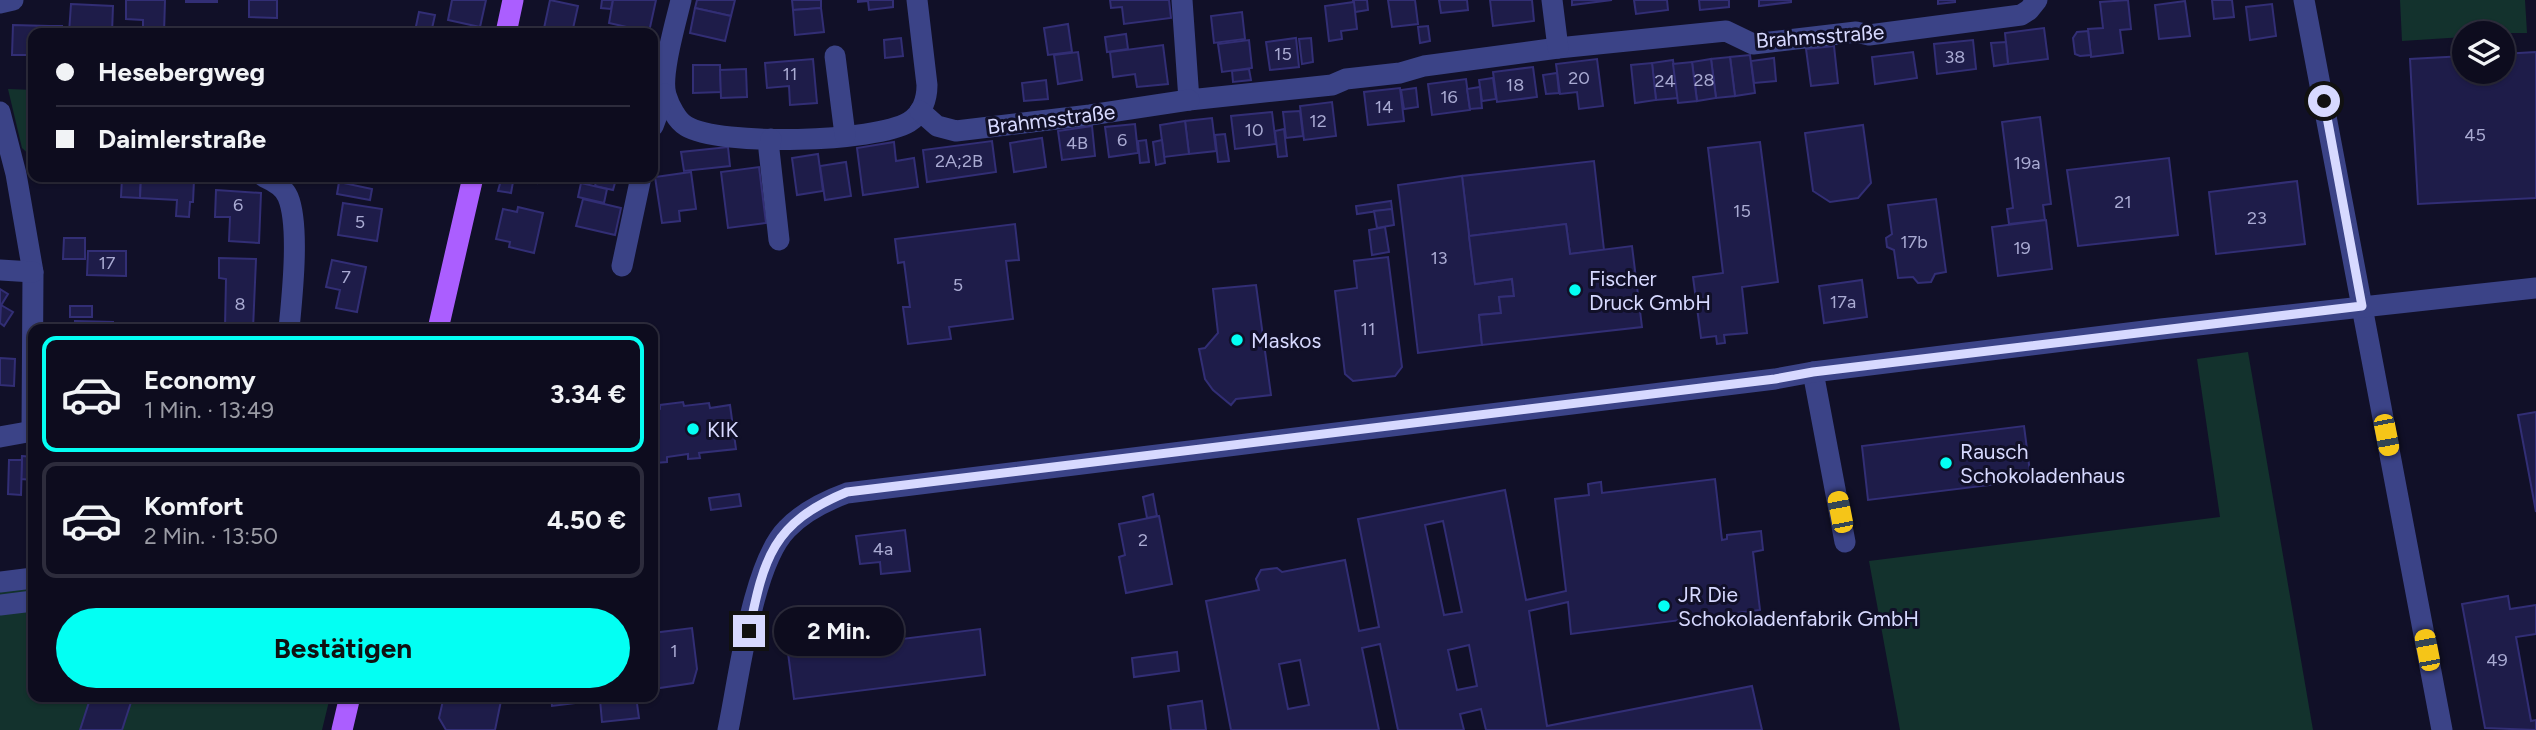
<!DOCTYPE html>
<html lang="de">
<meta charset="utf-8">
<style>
:root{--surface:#0d0c1e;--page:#1b1a2b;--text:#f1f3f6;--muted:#9a9ba4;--line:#2d2c3c;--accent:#03fff3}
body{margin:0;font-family:Figtree,sans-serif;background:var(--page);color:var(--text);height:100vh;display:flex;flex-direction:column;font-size:26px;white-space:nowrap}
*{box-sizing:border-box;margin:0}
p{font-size:23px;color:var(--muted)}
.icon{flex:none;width:38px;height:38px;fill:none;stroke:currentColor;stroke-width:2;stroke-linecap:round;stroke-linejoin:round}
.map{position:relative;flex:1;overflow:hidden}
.panel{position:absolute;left:28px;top:324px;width:630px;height:378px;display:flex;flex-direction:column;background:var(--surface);border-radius:14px;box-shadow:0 2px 5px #0004,0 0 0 2px var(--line)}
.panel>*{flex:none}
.hud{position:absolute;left:28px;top:28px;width:630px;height:154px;border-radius:14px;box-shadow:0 2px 5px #0004,0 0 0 2px var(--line);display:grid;align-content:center;height:154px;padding:0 28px;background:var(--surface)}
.controls{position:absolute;left:2452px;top:21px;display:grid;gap:14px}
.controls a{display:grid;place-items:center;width:63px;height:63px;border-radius:50%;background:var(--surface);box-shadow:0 2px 5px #0004,0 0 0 2px var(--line);font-size:35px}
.end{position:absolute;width:32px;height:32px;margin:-16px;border:9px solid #d7d9ff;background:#111;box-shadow:0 0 0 4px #111}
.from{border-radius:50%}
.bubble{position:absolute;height:49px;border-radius:24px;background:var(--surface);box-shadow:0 2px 5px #0004,0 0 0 2px var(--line);font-size:23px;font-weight:700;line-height:49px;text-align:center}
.car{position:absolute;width:21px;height:42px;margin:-21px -10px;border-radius:9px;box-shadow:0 0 5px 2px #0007;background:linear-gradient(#f5c518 24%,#345 0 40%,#f5c518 0 76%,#345 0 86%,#f5c518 0)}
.hud b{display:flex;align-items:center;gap:24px;height:66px;font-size:26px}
.hud b+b{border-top:2px solid var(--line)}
.hud i{width:18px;height:18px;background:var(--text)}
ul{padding:12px 0 0;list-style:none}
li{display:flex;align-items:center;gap:21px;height:116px;margin:0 14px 10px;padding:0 14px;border:4px solid var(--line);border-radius:14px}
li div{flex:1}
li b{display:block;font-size:26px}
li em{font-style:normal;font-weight:700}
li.selected{border-color:var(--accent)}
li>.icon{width:63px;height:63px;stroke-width:1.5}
.button{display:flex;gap:14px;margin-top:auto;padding:14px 28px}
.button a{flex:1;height:80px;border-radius:42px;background:var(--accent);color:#111;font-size:28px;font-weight:700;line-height:80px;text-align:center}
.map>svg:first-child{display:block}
</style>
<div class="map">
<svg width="2536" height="730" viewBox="0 0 2536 730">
<rect width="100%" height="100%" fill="#111028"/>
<!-- green -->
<g fill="#13322d">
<path d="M2400,0H2525L2527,33H2464V37L2402,41Z"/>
<path d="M8,89L33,90V158L22,148Z"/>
<path d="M2248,352L2313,730H1900L1869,561L2220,517L2197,359Z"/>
<path d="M33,569V696L330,697L322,730H0V573Z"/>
</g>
<!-- building -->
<g fill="#1e1c49" stroke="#322e75" stroke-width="2" fill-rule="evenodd">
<path d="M126,0H165L164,33H143V20L126,19Z"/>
<rect x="186" y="0" width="31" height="2"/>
<path d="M249,0H277V18L249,17Z"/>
<path d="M452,0H486L480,27L448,20Z"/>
<path d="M550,0L578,6L572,33H543Z"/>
<path d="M602,0H613L611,9L601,8Z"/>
<path d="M613,0H656L649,32L609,23Z"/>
<path d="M697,0H735L731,16L695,8Z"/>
<path d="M792,0H821V8L793,10Z"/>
<path d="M858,0H893V7L869,10L868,1L858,2Z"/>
<path d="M1110,0H1169L1171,18L1124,24L1122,7L1111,8Z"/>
<path d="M1353,0H1367L1368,10L1355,12Z"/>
<path d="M1388,0H1415L1418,24L1392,27Z"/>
<path d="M1439,0H1467L1468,10L1441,13Z"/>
<path d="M1490,0H1532L1534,21L1493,26Z"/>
<path d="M1572,0H1612L1572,5Z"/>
<path d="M1634,0H1667L1668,10L1636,14Z"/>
<path d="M1699,0H1729V7L1700,10Z"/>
<path d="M1759,0H1791V2L1759,6Z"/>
<path d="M1938,0H1955V2L1938,4Z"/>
<path d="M2128,0L2131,29L2120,30L2123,53L2091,57L2088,29L2103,28L2100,2Z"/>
<path d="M2212,0H2232L2234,17L2214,19Z"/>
<path d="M2185,1L2190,36L2159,39L2155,5Z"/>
<path d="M1354,2L1357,29L1341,31L1342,39L1329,41L1325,6Z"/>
<path d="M71,4L113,6L112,33H69Z"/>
<path d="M2272,4L2276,36L2250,40L2246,7Z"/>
<path d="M695,8L731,16L725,41L690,33Z"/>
<path d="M821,8L824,32L795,35L793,10Z"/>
<path d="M419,12L435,15L431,33L415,31Z"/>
<path d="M1242,12L1245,39L1214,43L1211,16Z"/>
<path d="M1068,24L1072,52L1048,55L1044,28Z"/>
<path d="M13,25L49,26V33H33V55H12Z"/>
<rect x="49" y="26" width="13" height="7"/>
<path d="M1428,26L1430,41L1420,43L1418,27Z"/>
<path d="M2044,28L2048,59L2008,64L2005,33Z"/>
<path d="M2088,31L2091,55L2080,56L2075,54L2073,38L2077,32Z"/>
<path d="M1126,34L1128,49L1107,52L1105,37Z"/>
<path d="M901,38L903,56L885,58L884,40Z"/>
<path d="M1296,38L1299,67L1270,70L1266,42Z"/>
<path d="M1311,38L1313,62L1302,64L1299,39Z"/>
<path d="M1249,40L1252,68L1222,72L1218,44Z"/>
<path d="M1973,40L1976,69L1937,74L1934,44Z"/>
<path d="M2006,42L2008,64L1994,66L1991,43Z"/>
<path d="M1163,45L1168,84L1137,87L1135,74L1113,77L1110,52Z"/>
<path d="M1834,46L1838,83L1811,86L1806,49Z"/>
<path d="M1078,52L1082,80L1058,84L1054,55Z"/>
<path d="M1913,52L1917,78L1875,84L1872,57Z"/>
<path d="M2536,52V198L2418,204L2410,59L2464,56V72H2502V54Z"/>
<path d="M1750,55L1755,93L1735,96L1730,57Z"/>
<path d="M1730,57L1735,96L1716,98L1711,59Z"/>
<path d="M1774,58L1776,81L1754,83L1751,61Z"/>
<path d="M813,59L817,103L790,105L789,86L767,88L765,63Z"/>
<path d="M1597,59L1603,106L1579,109L1577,92L1560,94L1556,64Z"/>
<path d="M1711,59L1716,98L1697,101L1692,62Z"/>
<path d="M1673,60L1678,98L1656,100L1652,63Z"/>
<path d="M1692,62L1697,101L1678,103L1673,64Z"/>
<path d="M1652,63L1656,100L1635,103L1631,65Z"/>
<path d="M693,65H720L721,92L693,93Z"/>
<path d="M1533,67L1537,97L1497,102L1493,72Z"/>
<path d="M746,69L747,97L721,98L720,70Z"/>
<path d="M1249,69L1251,80L1233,82L1232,71Z"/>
<path d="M1557,73L1559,93L1546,94L1543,75Z"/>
<path d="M1493,78L1496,99L1482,101L1479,80Z"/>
<path d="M1466,79L1470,110L1432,115L1428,84Z"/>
<path d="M1046,80L1048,99L1024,101L1022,83Z"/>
<path d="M1480,87L1482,108L1470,109L1467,89Z"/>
<path d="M1400,88L1404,121L1368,125L1364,92Z"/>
<path d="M1416,88L1418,107L1404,109L1401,90Z"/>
<path d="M1332,102L1336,136L1304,140L1300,106Z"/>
<path d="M1300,111L1303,136L1286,138L1283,112Z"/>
<path d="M1272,112L1276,144L1235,149L1231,116Z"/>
<path d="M2040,117L2051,204L2043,205L2045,220L2009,224L2007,209L2013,208L2002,122Z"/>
<path d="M1212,118L1216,151L1189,154L1185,121Z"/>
<path d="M1185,121L1189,154L1164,157L1160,125Z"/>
<path d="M1135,124L1138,153L1109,157L1105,127Z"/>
<path d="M1863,125L1871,183L1858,198L1830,202L1813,191L1805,133Z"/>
<path d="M1092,126L1095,156L1062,160L1058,131Z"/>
<path d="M1284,129L1287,156L1278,157L1275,131Z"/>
<path d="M1225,134L1229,161L1218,162L1215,135Z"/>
<path d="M1042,138L1046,167L1014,172L1010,143Z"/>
<path d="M1146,140L1149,162L1140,163L1138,141Z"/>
<path d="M1162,140L1165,163L1156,165L1153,142Z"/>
<path d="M992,141L996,172L927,182L923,150Z"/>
<path d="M894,142L896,161L914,158L918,187L863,195L857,148Z"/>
<path d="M1760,142L1778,282L1742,287L1747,333L1724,335L1725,343L1717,344L1716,336L1701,338L1693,277L1723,273L1708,148Z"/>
<path d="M728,147L730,166L684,171L681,152Z"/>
<path d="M818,154L823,191L797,195L792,158Z"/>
<path d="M2169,158L2178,235L2078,246L2067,170Z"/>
<path d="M1594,161L1604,250L1570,254L1566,224L1469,236L1462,176Z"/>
<path d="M846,162L851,196L825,200L820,166Z"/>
<path d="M759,167L766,223L728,228L721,172Z"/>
<path d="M691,172L696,209L679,211L680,221L662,223L655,177Z"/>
<path d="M1462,176L1475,284L1512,279L1514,296L1499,297L1501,313L1479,315L1482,345L1418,353L1398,185Z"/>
<path d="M122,177H141L140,198L121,197Z"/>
<path d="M141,177L194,180L193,202H190L189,217L176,216L177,200L140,198Z"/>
<path d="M510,177H539L537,183Z"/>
<path d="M597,177L616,179L613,190L595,186Z"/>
<path d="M501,180L513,182L511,193L498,191Z"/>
<path d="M2297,181L2305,244L2216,254L2209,192Z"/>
<path d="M339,182L372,189L370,200L337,194Z"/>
<path d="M581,183L607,189L604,203L578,197Z"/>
<path d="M216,190L261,193L259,243L229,241L230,217H215Z"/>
<path d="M583,199L621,208L615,235L576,226Z"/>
<path d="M1936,199L1946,272L1935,274L1931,282L1918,283L1913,277L1898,278L1894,250L1887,247L1886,238L1892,234L1888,205Z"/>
<path d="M1391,201L1392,209L1357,214L1356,206Z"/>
<path d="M343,203L382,209L377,241L338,235Z"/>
<path d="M518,207L543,213L534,253L509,247L510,242L496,239L503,209L517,212Z"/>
<path d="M1392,209L1394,225L1377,228L1374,211Z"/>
<path d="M2046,220L2052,269L1998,276L1992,227Z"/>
<path d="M1015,224L1019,260L1006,261L1013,319L949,327L951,339L908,344L903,307H910L904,262L898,263L895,239Z"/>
<path d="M1566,224L1570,254L1632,246L1642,327L1482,345L1479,315L1501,313L1499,297L1514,296L1512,279L1475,284L1469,236Z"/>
<path d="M1385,227L1389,252L1372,255L1369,230Z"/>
<path d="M64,238H85V259H63Z"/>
<path d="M88,251H126V276L87,275Z"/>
<path d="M1388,257L1402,367L1395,376L1353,381L1345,374L1335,291L1357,288L1354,261Z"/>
<path d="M219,258L256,259L253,329L225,328L226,279L219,278Z"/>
<path d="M332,260L366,267L357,312L336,308L340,290L326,287Z"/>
<path d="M1862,280L1867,317L1824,323L1819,286Z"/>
<path d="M1256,285L1271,395L1236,399L1231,405L1213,390L1205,379L1199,349L1205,348L1218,333L1213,289Z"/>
<path d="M0,289L8,294L0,307Z"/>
<path d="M1,305L13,312L4,326L0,323Z"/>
<rect x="70" y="306" width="22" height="11"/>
<path d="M75,321L113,322V329H75Z"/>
<path d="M0,358L15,359L14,386L0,385Z"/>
<path d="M683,402L684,406L709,403L710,408L730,405L736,449L699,453L700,458L688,459V454L667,457V462L655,463V458L653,459V410L660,409V405Z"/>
<path d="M2536,412V512L2518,415Z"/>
<path d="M2024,426L2031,480L1868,500L1862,446Z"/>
<path d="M22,456L33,457V480L21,479Z"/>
<path d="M9,460H22L21,495L8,494Z"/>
<path d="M1715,479L1722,540L1727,539V535L1761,531L1763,550L1753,552L1760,610L1571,634L1568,602L1529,611L1547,726L1752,686L1762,730H1486L1481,709L1460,714L1464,730H1398L1380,644L1362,648L1379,730H1231L1206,601L1259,590L1256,579L1261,570L1277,568L1282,572L1345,560L1359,631L1379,627L1358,519L1505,490L1526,600L1566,591L1555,499L1589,495L1588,484L1594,483L1601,482L1602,493ZM1443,521L1462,612L1444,615L1425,525ZM1469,645L1477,686L1457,690L1448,650ZM1300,660L1309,705L1288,709L1279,664Z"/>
<path d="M739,494L741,506L711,510L709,498Z"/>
<path d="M1153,494L1157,516L1147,518L1143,497Z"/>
<path d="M1159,516L1172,584L1126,593L1119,557L1125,555L1119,524Z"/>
<path d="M905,530L910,571L881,574L880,562L860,564L856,536Z"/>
<path d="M2508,596L2510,609L2536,605V634L2516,637L2531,721L2536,720V730L2485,728L2462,604Z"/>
<path d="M692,628L697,669L693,683L653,689V633Z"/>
<path d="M980,629L985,675L794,699L788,653L858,645L857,638L878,635L879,642Z"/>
<path d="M1177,652L1179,671L1134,677L1132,658Z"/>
<path d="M91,696H133L122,730H80Z"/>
<path d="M444,696H502L495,730H446L439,718Z"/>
<path d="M551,696H636L639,718L602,722L600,700L552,706Z"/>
<path d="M1202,701L1206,730H1171L1168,706Z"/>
</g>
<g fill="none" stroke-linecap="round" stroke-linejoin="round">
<!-- minor -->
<g stroke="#3b4387" stroke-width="21">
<path d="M681,0C676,22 660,75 666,95C669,105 677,121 686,126C720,147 876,142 909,122C922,114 927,99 927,85L917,0"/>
<path d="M1182,0L1189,100L1332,85L1346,79L1400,73L1424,66L1558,48L1726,31L1753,44L1856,32L1869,35L2021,15L2029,10L2037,0"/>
<path d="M1552,0L1558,48"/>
<path d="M2304,0L2442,730"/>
<path d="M0,3L13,0"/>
<path d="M835,56L845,135"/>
<path d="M920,111L937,126L956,131L1090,115L1189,100"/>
<path d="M0,112L16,174L33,272L32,431"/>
<path d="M653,126L665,94"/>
<path d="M771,139L769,150L779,240"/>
<path d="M264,177C273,181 284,187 288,197C300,226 292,297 289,329"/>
<path d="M622,266L641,177"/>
<path d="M0,270L33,272"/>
<path d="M1813,372L1845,542"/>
<path d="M0,437L33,431"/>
<path d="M0,582L33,578"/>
<path d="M0,605L33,601"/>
<path d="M728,730C739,679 752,564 787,529C804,511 825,501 847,493L1775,379L1813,372L2161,329L2536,288"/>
</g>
<!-- major -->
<g stroke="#ab5eff" stroke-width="21">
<path d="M506,33L513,0"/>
<path d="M438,329L473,177"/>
<path d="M342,730L350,696"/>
</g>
</g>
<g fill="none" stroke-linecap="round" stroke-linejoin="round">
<!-- route -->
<path stroke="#d7d9ff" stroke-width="9" d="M749,631C764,558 772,523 847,492L1775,379L1813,372L2362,306L2324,101"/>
</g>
<!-- markers -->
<g fill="#03fff3" stroke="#111028" stroke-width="2.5">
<circle cx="1575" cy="290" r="7"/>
<circle cx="1237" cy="340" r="7"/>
<circle cx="693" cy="429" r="7"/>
<circle cx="1946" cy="463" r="7"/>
<circle cx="1664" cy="606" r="7"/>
</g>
<g text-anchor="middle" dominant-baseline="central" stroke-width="6" stroke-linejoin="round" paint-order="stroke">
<!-- number labels -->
<g font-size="18" fill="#a9aad2">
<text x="1283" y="54">15</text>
<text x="1955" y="57">38</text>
<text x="790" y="74">11</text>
<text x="1579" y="78">20</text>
<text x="1704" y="80">28</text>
<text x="1665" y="81">24</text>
<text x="1515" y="85">18</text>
<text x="1449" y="97">16</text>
<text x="1384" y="107">14</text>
<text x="1318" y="121">12</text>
<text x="1254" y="130">10</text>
<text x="2475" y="135">45</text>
<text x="1122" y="140">6</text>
<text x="1077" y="143">4B</text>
<text x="959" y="161">2A;2B</text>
<text x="2027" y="163">19a</text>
<text x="2123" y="202">21</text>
<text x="238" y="205">6</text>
<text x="1742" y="211">15</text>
<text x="2257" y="218">23</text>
<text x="360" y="222">5</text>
<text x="1914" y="242">17b</text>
<text x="2022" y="248">19</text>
<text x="1439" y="258">13</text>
<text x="107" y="263">17</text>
<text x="346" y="277">7</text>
<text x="958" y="285">5</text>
<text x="1843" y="302">17a</text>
<text x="240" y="304">8</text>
<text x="1368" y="329">11</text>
<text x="1143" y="540">2</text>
<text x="883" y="549">4a</text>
<text x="674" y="651">1</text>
<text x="2497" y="660">49</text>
</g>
<!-- street labels -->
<g font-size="21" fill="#d7d9ff" stroke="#111028">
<text transform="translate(1820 36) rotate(-4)">Brahmsstraße</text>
<text transform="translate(1051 119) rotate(-7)">Brahmsstraße</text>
</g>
<!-- poi labels -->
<g font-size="21" fill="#d7d9ff" stroke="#111028" text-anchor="start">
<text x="1589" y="278">Fischer<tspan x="1589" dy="24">Druck GmbH</tspan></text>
<text x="1251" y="340">Maskos</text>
<text x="707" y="429">KIK</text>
<text x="1960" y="451">Rausch<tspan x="1960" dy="24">Schokoladenhaus</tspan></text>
<text x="1678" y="594">JR Die<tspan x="1678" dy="24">Schokoladenfabrik GmbH</tspan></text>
</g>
</g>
</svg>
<div class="controls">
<a><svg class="icon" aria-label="layers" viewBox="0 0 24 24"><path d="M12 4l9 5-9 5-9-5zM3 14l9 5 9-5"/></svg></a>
</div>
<i class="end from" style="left:2324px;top:101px"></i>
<i class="end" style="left:749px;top:631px"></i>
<div class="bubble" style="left:774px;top:607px;width:130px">2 Min.</div>
<i class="car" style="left:2386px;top:435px;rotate:169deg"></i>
<i class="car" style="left:1840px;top:512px;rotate:349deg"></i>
<i class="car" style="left:2427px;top:650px;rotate:349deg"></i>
<div class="hud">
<b><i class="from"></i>Hesebergweg</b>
<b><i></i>Daimlerstraße</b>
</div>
<section class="panel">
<ul>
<li class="selected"><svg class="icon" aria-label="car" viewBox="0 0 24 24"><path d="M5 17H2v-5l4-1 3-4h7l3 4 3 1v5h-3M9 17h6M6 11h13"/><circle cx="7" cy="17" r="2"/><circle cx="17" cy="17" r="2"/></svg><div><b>Economy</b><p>1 Min. · 13:49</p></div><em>3.34 €</em></li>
<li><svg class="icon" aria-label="car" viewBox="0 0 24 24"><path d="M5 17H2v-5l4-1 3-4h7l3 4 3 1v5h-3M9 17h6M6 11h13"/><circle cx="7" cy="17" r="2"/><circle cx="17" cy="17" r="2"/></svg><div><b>Komfort</b><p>2 Min. · 13:50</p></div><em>4.50 €</em></li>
</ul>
<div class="button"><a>Bestätigen</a></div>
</section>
</div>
